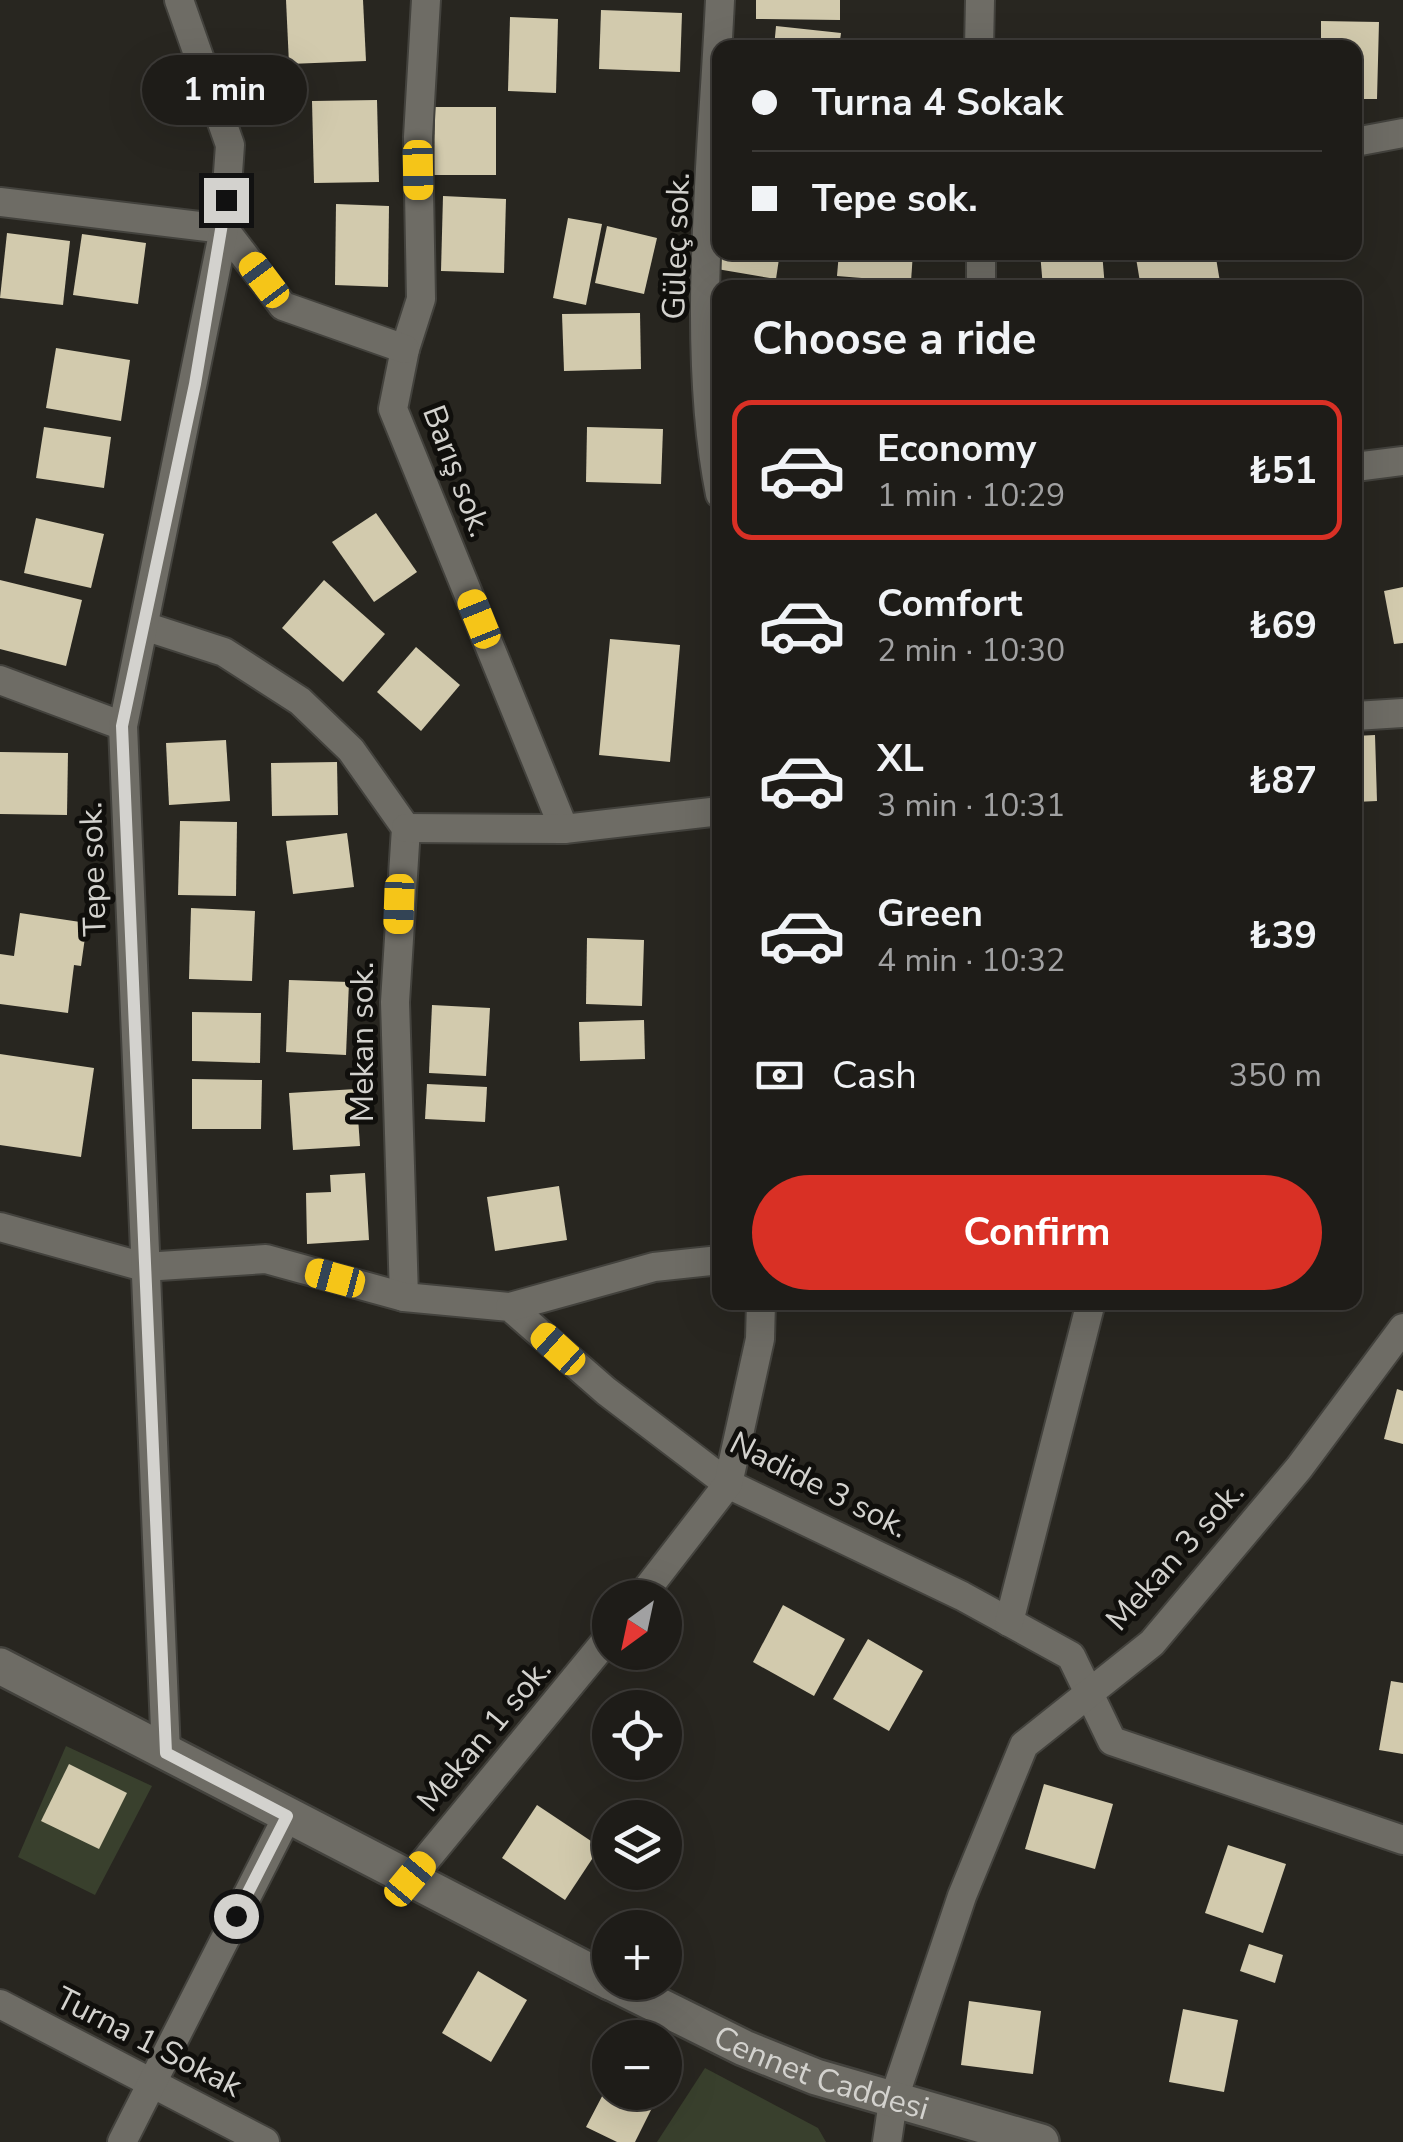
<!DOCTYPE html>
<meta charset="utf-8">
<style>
:root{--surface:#1e1c18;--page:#262521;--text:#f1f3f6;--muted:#a1a1a2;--line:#3c3a37;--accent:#d93025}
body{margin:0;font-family:"Nunito Sans",sans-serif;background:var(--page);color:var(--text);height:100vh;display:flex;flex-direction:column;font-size:38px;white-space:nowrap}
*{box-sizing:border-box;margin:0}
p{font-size:32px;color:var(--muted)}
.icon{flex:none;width:55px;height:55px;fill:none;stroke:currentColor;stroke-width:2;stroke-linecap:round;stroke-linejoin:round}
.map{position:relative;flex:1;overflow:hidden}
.details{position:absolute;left:712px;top:280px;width:650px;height:1030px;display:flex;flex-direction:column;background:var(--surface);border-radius:20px;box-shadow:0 10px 40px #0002,0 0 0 2px var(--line)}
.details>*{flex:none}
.guide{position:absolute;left:712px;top:40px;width:650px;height:220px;border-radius:20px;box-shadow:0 10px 40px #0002,0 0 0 2px var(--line);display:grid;align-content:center;height:220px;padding:0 40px;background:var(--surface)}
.needle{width:65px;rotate:213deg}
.buttons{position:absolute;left:592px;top:1580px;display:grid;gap:20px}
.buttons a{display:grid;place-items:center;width:90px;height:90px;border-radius:50%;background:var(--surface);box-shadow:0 10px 40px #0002,0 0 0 2px var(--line);font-size:50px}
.end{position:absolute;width:45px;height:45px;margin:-22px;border:12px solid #d3d2ce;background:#111;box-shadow:0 0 0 5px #111}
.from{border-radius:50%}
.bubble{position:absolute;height:70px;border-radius:35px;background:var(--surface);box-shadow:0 10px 40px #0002,0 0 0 2px var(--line);font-size:32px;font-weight:700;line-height:70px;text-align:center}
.car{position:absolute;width:30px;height:60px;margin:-30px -15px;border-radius:12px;box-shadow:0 0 8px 2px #0007;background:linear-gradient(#f5c518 24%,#345 0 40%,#f5c518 0 76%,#345 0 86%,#f5c518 0)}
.guide b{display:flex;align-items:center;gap:35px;height:95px;font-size:38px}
.guide b+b{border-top:2px solid var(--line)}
.guide i{width:25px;height:25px;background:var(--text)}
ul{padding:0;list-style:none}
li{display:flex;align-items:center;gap:30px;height:140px;margin:0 20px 15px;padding:0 20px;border:5px solid transparent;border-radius:20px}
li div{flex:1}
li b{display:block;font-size:38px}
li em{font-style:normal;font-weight:700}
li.active{border-color:var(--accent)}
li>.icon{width:90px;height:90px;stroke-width:1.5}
h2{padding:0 40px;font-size:45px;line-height:120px}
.pay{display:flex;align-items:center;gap:25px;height:110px;padding:0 40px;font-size:38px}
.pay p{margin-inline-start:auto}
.primary-button{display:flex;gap:20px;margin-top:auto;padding:20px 40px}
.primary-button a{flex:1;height:115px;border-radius:60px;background:var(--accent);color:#fff;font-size:40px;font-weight:700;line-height:115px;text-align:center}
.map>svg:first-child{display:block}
</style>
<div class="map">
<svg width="1403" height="2142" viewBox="0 0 1403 2142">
<rect width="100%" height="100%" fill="#282620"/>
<!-- green -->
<g fill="#39402d">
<path d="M66,1746L152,1786L95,1895L18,1857Z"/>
<path d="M705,2068L818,2128L826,2142H657Z"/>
</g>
<!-- building -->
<g fill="#d2caad">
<path d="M286,0H363L366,61L289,64Z"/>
<path d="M756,0H840V20L756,19Z"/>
<path d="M601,10L682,13L680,72L599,69Z"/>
<path d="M510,17L558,19L556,93L508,91Z"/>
<path d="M1321,21L1379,22L1377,99H1355V48H1321Z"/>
<path d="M776,26L841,33L839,48H774Z"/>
<path d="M377,100L379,182L314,183L312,101Z"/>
<path d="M435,107H496V175H434Z"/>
<path d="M443,196L506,199L504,273L441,271Z"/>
<path d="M336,204L389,206L388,287L335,285Z"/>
<path d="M568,218L602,224L586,305L553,298Z"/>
<path d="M607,226L657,238L644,294L595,283Z"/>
<path d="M7,233L70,241L63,305L0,298Z"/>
<path d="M82,234L146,243L138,304L73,295Z"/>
<path d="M720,252H780L776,279L717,269Z"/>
<path d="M839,252H913L911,282L837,276Z"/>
<path d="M1040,252H1102L1105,288H1043Z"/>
<path d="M1135,252H1215L1221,288H1141Z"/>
<path d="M640,313L641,369L564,371L562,314Z"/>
<path d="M56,348L130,360L121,421L46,408Z"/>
<path d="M44,427L111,437L104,488L36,478Z"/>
<path d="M587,427L663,429L661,484L586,482Z"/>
<path d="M376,513L417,572L374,602L332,542Z"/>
<path d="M36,518L104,534L91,588L24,573Z"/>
<path d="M0,580L82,600L66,666L0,649Z"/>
<path d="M324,580L385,634L343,682L282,628Z"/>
<path d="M1403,587V643L1394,644L1384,591Z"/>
<path d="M610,639L680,645L670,762L599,755Z"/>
<path d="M416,647L460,685L421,731L377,692Z"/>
<path d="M1375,735L1377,801L1355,802V736Z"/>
<path d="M226,740L230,801L169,805L166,743Z"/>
<path d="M0,752L68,753L67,815L0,814Z"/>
<path d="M337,762L338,815L272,816L271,763Z"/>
<path d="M180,821L237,822L236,896L178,895Z"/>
<path d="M347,833L354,887L293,894L286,841Z"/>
<path d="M191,908L255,911L252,981L189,979Z"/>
<path d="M20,913L87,923L81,966L74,965L68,1013L0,1004V954L14,956Z"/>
<path d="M587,938L644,940L642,1006L586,1004Z"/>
<path d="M289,980L349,982L346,1055L286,1052Z"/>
<path d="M432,1005L490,1008L486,1076L429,1073Z"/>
<path d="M192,1012L261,1013L260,1063L192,1061Z"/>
<path d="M644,1020L645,1059L580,1061L579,1022Z"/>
<path d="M0,1054L94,1068L81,1157L0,1145Z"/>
<path d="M192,1079L262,1080L261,1129H192Z"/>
<path d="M427,1084L487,1087L485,1122L425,1119Z"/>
<path d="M356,1089L360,1146L293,1150L289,1093Z"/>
<path d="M365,1173L369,1240L307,1244L306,1193L331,1192L330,1175Z"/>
<path d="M559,1186L567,1240L495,1251L487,1197Z"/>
<path d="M1397,1389L1403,1391V1444L1384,1439Z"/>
<path d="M783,1605L845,1639L814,1696L753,1662Z"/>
<path d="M868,1639L923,1671L889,1731L833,1699Z"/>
<path d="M1391,1681L1403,1683V1754L1379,1750Z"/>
<path d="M69,1764L127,1793L99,1849L41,1821Z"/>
<path d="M1044,1784L1113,1804L1095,1869L1025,1849Z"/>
<path d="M537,1805L600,1847L565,1900L502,1858Z"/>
<path d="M1228,1845L1286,1864L1263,1933L1205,1913Z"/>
<path d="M1249,1944L1283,1955L1275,1983L1240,1971Z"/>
<path d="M478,1971L527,2000L491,2062L442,2033Z"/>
<path d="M969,2001L1041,2011L1033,2074L961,2065Z"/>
<path d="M1183,2009L1238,2020L1224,2092L1169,2082Z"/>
<path d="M610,2081V2092H660L635,2142H617L586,2127Z"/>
</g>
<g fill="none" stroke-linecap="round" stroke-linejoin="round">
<defs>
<g id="minor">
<path d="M426,0L418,137L421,299L405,349L393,409L564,829"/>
<path d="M979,48L980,0"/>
<path d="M1355,142L1403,133"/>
<path d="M0,202L224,229L283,306L405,349"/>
<path d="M981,252V288"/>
<path d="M1355,467L1403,461"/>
<path d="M720,494C690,346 713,152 720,0"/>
<path d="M144,626L224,652L300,701L351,750L406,828L395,1002L404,1297"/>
<path d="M0,680L123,726"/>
<path d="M1355,716L1403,713"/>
<path d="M406,828L564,829L720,811"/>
<path d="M0,1227L144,1267L266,1259L404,1297L510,1307L606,1391L728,1484L962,1596L1071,1656L1112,1741L1403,1840"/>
<path d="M510,1307L654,1267L720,1260"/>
<path d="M640,1598L728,1484L760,1339L761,1302"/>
<path d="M1009,1622L1091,1302"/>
<path d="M166,1753L123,726L224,229L230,145L179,0"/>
<path d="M410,1879L610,1636"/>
<path d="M0,2004L265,2142"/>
<path d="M122,2142L287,1817"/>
<path d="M887,2142L893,2101L962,1896L1024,1745L1152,1643L1299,1468L1403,1328"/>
</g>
<g id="tertiary">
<path d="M0,1666L610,1982"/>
<path id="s1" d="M611,1982L744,2048L816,2077L1041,2142"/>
</g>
</defs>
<!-- minor casing -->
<use href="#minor" stroke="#43423d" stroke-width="32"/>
<!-- tertiary casing -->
<use href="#tertiary" stroke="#43423d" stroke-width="40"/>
<!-- minor -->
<use href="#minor" stroke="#6e6c65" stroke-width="28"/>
<!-- tertiary -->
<use href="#tertiary" stroke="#6e6c65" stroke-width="35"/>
</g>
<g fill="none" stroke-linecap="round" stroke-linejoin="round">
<!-- route -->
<path stroke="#d3d2ce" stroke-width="12" d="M226,200L195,384L122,726L166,1753L287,1816L236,1916"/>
</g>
<g text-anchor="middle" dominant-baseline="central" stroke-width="10" stroke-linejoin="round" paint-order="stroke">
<!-- street labels -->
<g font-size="32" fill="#d3d2ce" stroke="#100f0c">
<text transform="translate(676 246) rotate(-88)">Güleç sok.</text>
<text transform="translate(457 471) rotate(69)">Barış sok.</text>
<text transform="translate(93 869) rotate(-92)">Tepe sok.</text>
<text transform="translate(362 1042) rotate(-90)">Mekan sok.</text>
<text transform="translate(819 1485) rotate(27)">Nadide 3 sok.</text>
<text transform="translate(1175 1556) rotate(-48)">Mekan 3 sok.</text>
<text transform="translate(484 1735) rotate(-50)">Mekan 1 sok.</text>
<text transform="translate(149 2042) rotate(27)">Turna 1 Sokak</text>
<text stroke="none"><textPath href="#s1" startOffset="230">Cennet Caddesi</textPath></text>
</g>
</g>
</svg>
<div class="buttons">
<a><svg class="needle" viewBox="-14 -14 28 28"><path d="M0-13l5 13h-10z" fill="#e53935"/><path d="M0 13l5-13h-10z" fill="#a1a1a2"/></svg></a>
<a><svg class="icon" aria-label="locate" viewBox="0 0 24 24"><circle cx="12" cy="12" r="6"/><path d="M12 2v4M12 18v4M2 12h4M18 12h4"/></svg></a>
<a><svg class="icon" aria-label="layers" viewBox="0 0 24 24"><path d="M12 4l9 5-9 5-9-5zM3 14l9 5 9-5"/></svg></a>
<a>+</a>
<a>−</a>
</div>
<i class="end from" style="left:236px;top:1916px"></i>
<i class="end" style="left:226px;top:200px"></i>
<div class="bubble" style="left:142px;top:55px;width:165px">1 min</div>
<i class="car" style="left:418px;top:170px;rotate:179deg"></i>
<i class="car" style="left:264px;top:280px;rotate:323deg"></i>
<i class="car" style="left:479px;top:619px;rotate:338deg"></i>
<i class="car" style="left:399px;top:904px;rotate:182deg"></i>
<i class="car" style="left:335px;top:1278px;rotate:285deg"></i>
<i class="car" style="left:558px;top:1349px;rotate:312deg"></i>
<i class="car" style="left:410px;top:1879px;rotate:40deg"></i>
<div class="guide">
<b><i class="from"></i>Turna 4 Sokak</b>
<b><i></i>Tepe sok.</b>
</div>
<section class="details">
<h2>Choose a ride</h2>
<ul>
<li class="active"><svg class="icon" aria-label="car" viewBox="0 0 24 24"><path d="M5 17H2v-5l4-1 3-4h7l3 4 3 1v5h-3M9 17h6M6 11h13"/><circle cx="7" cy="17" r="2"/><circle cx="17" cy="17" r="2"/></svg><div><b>Economy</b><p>1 min · 10:29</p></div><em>₺51</em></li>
<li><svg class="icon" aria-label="car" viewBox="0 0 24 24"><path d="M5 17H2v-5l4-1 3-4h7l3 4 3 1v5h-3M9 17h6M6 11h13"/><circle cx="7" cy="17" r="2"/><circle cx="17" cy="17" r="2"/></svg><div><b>Comfort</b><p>2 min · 10:30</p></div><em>₺69</em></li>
<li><svg class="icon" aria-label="car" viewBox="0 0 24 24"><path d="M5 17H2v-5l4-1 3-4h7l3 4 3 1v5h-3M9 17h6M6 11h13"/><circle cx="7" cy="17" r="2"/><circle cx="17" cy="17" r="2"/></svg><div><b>XL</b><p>3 min · 10:31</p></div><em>₺87</em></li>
<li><svg class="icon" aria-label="car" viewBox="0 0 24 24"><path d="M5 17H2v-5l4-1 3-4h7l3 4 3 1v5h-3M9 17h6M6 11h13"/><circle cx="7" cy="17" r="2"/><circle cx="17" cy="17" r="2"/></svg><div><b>Green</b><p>4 min · 10:32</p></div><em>₺39</em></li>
</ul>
<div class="pay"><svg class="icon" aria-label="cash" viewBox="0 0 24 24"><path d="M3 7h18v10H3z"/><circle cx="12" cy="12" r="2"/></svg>Cash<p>350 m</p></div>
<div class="primary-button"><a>Confirm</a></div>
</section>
</div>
